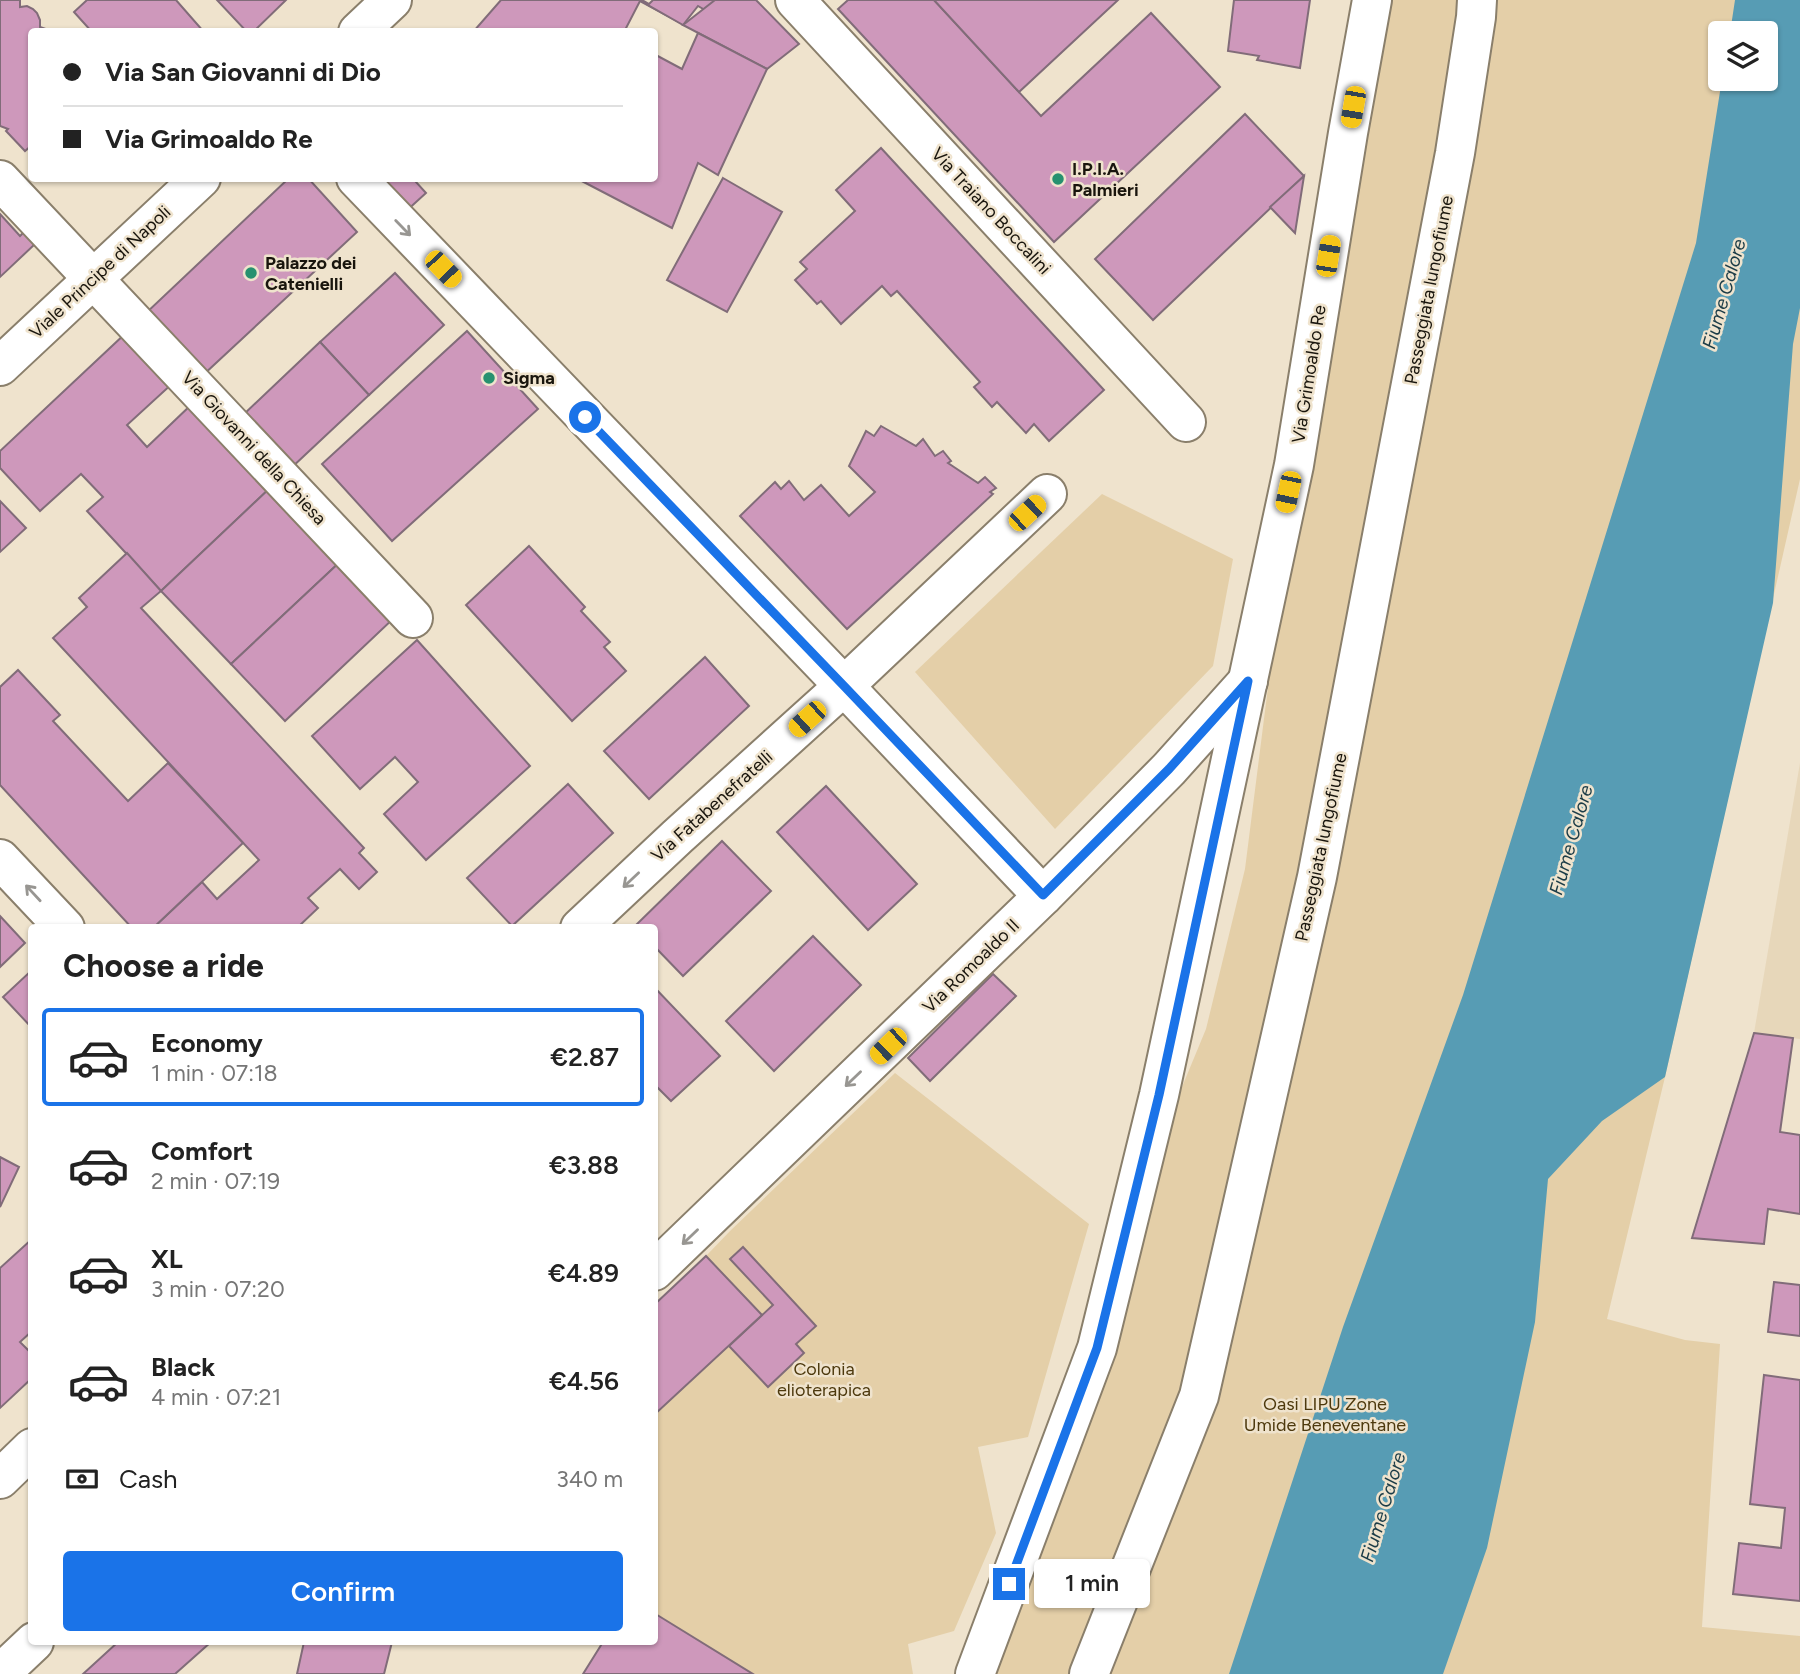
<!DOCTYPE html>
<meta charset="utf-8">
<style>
:root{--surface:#fff;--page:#f6f6f6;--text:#222;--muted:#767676;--line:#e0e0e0;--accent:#1a73e8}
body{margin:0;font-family:Figtree,sans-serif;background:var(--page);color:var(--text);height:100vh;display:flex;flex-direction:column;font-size:26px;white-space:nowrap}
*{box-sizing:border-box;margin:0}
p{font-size:23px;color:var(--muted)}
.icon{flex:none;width:38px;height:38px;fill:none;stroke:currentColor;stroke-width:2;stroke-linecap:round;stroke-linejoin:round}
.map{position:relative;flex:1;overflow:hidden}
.details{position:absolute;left:28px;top:924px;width:630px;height:721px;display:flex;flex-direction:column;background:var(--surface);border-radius:7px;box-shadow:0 2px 5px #0004}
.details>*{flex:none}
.guide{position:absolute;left:28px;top:28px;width:630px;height:154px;border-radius:7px;box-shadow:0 2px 5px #0004;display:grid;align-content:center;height:154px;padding:0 35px;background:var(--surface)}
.fabs{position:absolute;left:1708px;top:21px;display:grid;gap:14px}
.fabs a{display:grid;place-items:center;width:70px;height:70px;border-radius:7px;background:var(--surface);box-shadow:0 2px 5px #0004;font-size:35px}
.end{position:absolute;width:32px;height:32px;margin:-16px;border:9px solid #1a73e8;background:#fff;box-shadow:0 0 0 4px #fff}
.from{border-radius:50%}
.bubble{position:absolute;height:49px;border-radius:7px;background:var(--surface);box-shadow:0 2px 5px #0004;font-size:23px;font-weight:600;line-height:49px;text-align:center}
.car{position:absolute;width:21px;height:42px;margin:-21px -10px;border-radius:9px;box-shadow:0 0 5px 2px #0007;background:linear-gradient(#f5c518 24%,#345 0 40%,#f5c518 0 76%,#345 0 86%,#f5c518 0)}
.guide b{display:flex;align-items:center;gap:24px;height:66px;font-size:26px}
.guide b+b{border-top:2px solid var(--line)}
.guide i{width:18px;height:18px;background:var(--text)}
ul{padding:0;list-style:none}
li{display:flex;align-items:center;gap:21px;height:98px;margin:0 14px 10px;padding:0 21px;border:4px solid transparent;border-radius:7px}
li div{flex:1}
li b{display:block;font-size:26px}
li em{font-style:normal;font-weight:600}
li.selected{border-color:var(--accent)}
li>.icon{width:63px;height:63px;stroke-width:1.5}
h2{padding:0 35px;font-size:32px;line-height:84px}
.pay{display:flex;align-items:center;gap:18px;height:77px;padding:0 35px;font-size:26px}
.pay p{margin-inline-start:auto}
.primary-button{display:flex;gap:14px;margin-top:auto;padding:14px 35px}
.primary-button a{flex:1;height:80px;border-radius:7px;background:var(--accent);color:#fff;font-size:28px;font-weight:600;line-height:80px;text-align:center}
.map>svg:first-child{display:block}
</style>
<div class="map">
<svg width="1800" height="1674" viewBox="0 0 1800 1674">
<rect width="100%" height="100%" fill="#efe3cd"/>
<!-- built -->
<path fill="#e7d7ba" d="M1800,763V1039L1754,1033Z"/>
<!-- green -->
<g fill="#e4cfa8" fill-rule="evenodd">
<path d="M1355,0H1800V479L1665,1077L1607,1319L1685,1340L1720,1344L1702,1627L1800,1636V1674H958L1110,1261L1206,1029L1245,869ZM1720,33H1766V79H1720Z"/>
<path d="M1102,494L1233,559L1213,666L1055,829L915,672Z"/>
<path d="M895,1073L1089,1224L1028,1437L978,1447L996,1533L954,1631L908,1644L913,1674H753L655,1613V1305L706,1256L730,1231Z"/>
</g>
<!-- water -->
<path fill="#579cb4" d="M1735,0H1800V308L1793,344L1773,603L1665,1077L1602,1121L1548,1179L1535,1322L1487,1548L1443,1674H1229L1343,1327L1463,995L1696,243L1722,79H1766V33H1730Z"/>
<!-- building -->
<g fill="#ce98bb" stroke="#816c79" stroke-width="2">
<path d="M0,0H20V7L27,6L33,9L37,13L40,20V27L54,32H32V145L25,151L6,131L8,129L0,126Z"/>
<path d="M87,0H176L204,32H92L74,12Z"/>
<path d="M217,0H286L253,32H247Z"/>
<path d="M501,0H642L692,29L640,1L624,32H473Z"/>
<path d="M653,0H717L705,10L698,6L683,25L648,5Z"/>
<path d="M715,0H756L799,44L767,69L683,25Z"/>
<path d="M848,0H934L1041,116L1151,13L1220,87L1054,242L838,9Z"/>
<path d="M934,0H1118L1019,92Z"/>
<path d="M1234,0H1310L1300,68L1257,60L1259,56L1228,51Z"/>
<path d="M698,33L767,69L718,175L698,163L672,228L576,178H654V54L682,69Z"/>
<path d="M1245,114L1304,176L1153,320L1095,259Z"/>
<path d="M881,148L1104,390L1049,441L1034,424L1026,433L997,402L992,407L974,387L980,382L897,291L891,296L882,286L841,324L821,301L817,304L795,280L807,269L800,262L855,211L836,190Z"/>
<path d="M1304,176L1295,233L1270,207Z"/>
<path d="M289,178H308L357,232L202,376L145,314Z"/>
<path d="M374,178H417L415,181L426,193L404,213Z"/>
<path d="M723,178L782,212L727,312L667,280Z"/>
<path d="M0,214L20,236L24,232L35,244L0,277Z"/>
<path d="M395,273L444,325L369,395L320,342Z"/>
<path d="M467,331L538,409L392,541L322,464Z"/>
<path d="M127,332L174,382L127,425L147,447L193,403L271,487L161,591L87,511L103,497L81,474L40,511L0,468V451Z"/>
<path d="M320,342L369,395L290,469L242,416Z"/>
<path d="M881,426L916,446L923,439L935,456L943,451L951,461L948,463L978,483L985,477L996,488L990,492L993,494L847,629L740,516L775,482L781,489L789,481L804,500L821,485L849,516L875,492L849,466L866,431L874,436Z"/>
<path d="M271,487L342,560L231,664L161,591Z"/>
<path d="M0,501L26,528L0,552Z"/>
<path d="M529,546L585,607L581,611L610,642L604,647L626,671L572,721L466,605Z"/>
<path d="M127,553L161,591L141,608L364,848L359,853L377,872L359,889L340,869L308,898L318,908L297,928H153L202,882L217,899L259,860L53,638L87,607L79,598Z"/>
<path d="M342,560L395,617L285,721L231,664Z"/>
<path d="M417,640L530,766L426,860L384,814L418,782L395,757L360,789L312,736Z"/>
<path d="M705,657L749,706L649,799L604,751Z"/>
<path d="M18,670L60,715L53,721L128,801L168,763L243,843L153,928H132L0,785V687Z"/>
<path d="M568,784L613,833L512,926L467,878Z"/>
<path d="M826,786L917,884L868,930L777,832Z"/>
<path d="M722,841L771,891L683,976L654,946V928L635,926Z"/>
<path d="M0,916L25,943L0,967Z"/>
<path d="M813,936L861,985L774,1071L726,1021Z"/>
<path d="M32,970V1028L3,997Z"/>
<path d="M993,974L1016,996L930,1081L908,1058Z"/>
<path d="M654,987L720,1056L671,1101L654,1084Z"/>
<path d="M1754,1033L1793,1038L1780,1132L1800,1135V1214L1768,1209L1764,1244L1692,1238Z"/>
<path d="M0,1157L19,1167L0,1207Z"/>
<path d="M32,1239V1331L20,1342L32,1354V1378L0,1408V1268Z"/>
<path d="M743,1247L816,1326L796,1344L804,1353L768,1387L729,1346L773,1305L730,1259Z"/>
<path d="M706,1256L762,1315L654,1415V1305Z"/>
<path d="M1774,1282L1800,1285V1336L1768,1332Z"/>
<path d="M1764,1375L1800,1380V1601L1733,1594L1739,1543L1781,1548L1785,1508L1750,1504Z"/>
<path d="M654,1613L753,1674H583L603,1642H654Z"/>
<path d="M118,1642H211L175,1674H83Z"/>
<path d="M304,1642H392L384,1674H297Z"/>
</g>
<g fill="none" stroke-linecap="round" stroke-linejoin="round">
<defs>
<g id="street">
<path d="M795,0L1186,422"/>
<path d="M356,178L844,686L1043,896"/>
<path d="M0,180L413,618"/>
<path d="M0,859L65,928"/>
<path d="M580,928L677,837L844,686L1047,494"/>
<path d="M654,1271L1043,896L1169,769L1248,681"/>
<path d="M0,1479L32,1448"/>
<path d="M0,1674L34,1642"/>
<path d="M1089,1674L1199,1396L1317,877L1455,153L1476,17L1477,0"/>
</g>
<g id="secondary">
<path d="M358,32L392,0"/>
<path d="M0,366L201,178"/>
<path d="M975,1674L1097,1348L1159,1095L1294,465L1348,133L1372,0"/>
</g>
</defs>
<!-- street casing -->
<use href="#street" stroke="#8a7f6b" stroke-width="42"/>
<!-- secondary casing -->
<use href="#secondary" stroke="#8a7f6b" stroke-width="42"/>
<!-- street -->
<use href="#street" stroke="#fff" stroke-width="38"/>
<!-- secondary -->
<use href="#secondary" stroke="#fff" stroke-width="38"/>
</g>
<!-- one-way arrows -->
<defs><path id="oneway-shaft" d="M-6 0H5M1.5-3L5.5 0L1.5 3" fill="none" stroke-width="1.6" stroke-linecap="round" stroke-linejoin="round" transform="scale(1.75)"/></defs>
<g stroke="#989692">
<use href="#oneway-shaft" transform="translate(403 228) rotate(46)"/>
<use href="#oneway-shaft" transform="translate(631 880) rotate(137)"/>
<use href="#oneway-shaft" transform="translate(33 893) rotate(-133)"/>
<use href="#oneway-shaft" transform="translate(853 1079) rotate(136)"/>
<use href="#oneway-shaft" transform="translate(690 1237) rotate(136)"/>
</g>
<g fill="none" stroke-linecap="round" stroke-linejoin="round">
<!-- route -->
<path stroke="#1a73e8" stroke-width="9" d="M585,417L844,686L1043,895L1169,769L1248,681L1159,1095L1097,1348L1009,1584"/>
</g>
<!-- markers -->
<g fill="#27916f" stroke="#efe3cd" stroke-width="2.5">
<circle cx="1058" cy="179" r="7"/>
<circle cx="251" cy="273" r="7"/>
<circle cx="489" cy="378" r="7"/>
</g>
<g text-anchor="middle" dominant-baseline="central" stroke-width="5" stroke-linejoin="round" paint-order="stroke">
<!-- poi labels -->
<g font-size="18" font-weight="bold" fill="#19150d" stroke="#efe3cd" text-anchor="start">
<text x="1072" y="169">I.P.I.A.<tspan x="1072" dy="21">Palmieri</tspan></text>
<text x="265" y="263">Palazzo dei<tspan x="265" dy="21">Catenielli</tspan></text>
<text x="503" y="378">Sigma</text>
</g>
<!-- street labels -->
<g font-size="18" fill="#19150d" stroke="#efe3cd">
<text transform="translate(991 211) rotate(47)">Via Traiano Boccalini</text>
<text transform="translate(100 272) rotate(-43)">Viale Principe di Napoli</text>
<text transform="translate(1429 290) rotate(-79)">Passeggiata lungofiume</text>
<text transform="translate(1309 374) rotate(-81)">Via Grimoaldo Re</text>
<text transform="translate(254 448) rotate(47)">Via Giovanni della Chiesa</text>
<text transform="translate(712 806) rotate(-42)">Via Fatabenefratelli</text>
<text transform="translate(1321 847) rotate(-78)">Passeggiata lungofiume</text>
<text transform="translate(971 966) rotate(-44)">Via Romoaldo II</text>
</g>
<!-- park labels -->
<g font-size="18" fill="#4d390d" stroke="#efe3cd">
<text x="824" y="1369">Colonia<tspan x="824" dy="21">elioterapica</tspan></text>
<text x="1325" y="1404">Oasi LIPU Zone<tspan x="1325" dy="21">Umide Beneventane</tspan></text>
</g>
<!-- water labels -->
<g font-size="19" font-style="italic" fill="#1b3c47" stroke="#efe3cd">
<text transform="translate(1724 294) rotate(-74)">Fiume Calore</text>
<text transform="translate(1571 840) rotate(-74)">Fiume Calore</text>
<text transform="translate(1383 1507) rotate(-73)">Fiume Calore</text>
</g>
</g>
</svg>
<div class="fabs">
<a><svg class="icon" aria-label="layers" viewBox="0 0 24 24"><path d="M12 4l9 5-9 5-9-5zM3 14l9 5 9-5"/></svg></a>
</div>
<i class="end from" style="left:585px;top:417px"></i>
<i class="end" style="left:1009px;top:1584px"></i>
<div class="bubble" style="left:1034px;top:1559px;width:116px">1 min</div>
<i class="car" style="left:1353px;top:107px;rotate:190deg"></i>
<i class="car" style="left:1328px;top:256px;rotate:9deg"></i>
<i class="car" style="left:443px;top:269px;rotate:136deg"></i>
<i class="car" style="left:1288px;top:492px;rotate:192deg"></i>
<i class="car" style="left:1027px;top:513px;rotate:47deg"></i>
<i class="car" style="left:807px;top:719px;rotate:228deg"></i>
<i class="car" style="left:888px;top:1046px;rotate:226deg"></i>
<div class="guide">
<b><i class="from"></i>Via San Giovanni di Dio</b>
<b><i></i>Via Grimoaldo Re</b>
</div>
<section class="details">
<h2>Choose a ride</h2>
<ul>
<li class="selected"><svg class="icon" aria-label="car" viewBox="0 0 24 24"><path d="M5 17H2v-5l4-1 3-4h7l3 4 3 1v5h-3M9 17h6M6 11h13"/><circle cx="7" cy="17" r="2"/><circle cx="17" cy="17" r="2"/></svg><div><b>Economy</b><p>1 min · 07:18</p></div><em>€2.87</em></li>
<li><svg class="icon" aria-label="car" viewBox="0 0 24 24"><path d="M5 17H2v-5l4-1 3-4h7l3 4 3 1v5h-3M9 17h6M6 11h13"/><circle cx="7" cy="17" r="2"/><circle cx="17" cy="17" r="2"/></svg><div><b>Comfort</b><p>2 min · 07:19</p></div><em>€3.88</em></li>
<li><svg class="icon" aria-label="car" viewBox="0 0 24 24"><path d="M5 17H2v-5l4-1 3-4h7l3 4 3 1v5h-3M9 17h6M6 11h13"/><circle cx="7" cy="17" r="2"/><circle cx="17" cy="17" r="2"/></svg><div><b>XL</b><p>3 min · 07:20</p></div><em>€4.89</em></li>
<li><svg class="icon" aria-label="car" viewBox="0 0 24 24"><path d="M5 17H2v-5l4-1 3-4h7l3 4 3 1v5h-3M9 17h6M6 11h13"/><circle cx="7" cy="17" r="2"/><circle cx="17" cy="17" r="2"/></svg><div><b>Black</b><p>4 min · 07:21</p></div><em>€4.56</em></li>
</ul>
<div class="pay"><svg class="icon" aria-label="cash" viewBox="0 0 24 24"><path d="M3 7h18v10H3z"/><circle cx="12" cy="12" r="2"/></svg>Cash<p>340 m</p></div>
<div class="primary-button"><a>Confirm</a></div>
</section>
</div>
